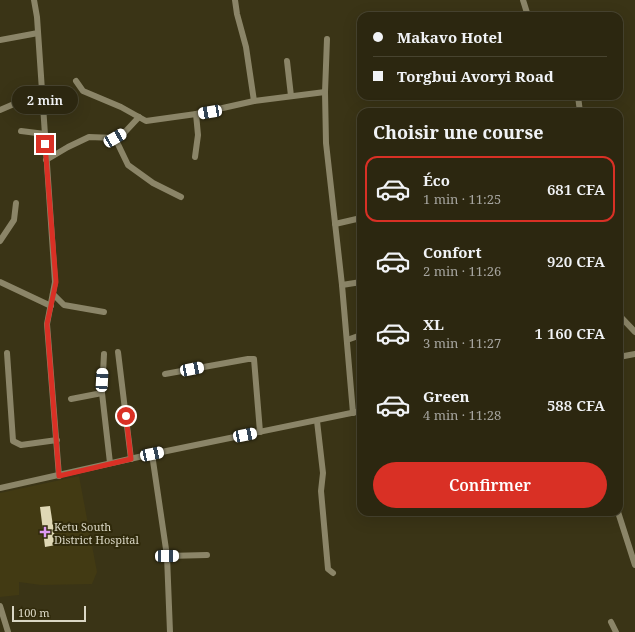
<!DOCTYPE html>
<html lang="fr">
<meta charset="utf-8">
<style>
:root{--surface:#2c2710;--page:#342f19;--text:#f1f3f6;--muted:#a6a59f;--line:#484430;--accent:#d93025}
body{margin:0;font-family:"Noto Serif",serif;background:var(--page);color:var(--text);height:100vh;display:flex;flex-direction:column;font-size:15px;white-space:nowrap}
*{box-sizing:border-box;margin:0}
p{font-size:13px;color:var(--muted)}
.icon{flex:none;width:22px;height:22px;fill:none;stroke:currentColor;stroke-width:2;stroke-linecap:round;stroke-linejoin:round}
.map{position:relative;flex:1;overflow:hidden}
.drawer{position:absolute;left:357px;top:108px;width:266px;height:408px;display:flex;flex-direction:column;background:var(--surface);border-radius:12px;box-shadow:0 4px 16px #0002,0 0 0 1px var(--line)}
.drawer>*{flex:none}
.hud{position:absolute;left:357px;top:12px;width:266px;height:88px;border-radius:12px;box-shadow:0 4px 16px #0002,0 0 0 1px var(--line);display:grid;align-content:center;height:88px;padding:0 16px;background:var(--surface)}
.scale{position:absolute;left:12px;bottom:10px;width:74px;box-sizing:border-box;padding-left:4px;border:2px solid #dad7c5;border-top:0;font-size:11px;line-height:14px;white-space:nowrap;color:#dad7c5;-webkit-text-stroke:3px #302a0b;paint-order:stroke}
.end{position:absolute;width:18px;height:18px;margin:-9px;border:5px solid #d93025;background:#fff;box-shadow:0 0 0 2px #fff}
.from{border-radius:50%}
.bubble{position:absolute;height:28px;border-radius:14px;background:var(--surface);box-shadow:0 4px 16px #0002,0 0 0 1px var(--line);font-size:13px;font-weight:600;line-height:28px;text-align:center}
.car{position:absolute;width:12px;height:24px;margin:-12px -6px;border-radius:5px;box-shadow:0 0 3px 1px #0007;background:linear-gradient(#fff 24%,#345 0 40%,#fff 0 76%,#345 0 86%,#fff 0)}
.hud b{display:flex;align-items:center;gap:14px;height:38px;font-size:15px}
.hud b+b{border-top:1px solid var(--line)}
.hud i{width:10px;height:10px;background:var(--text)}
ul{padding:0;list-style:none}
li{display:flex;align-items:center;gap:12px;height:66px;margin:0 8px 6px;padding:0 8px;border:2px solid transparent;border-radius:12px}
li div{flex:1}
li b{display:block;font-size:15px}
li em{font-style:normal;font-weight:600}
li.on{border-color:var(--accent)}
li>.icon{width:36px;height:36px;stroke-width:1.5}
h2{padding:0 16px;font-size:18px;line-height:48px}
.cta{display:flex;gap:8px;margin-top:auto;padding:8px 16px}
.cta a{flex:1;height:46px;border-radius:24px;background:var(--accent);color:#fff;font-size:16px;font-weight:600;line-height:46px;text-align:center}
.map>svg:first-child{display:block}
</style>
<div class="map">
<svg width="635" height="632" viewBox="0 0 635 632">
<rect width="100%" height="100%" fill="#3a3416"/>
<!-- built -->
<path fill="#423a13" d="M79,476L97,572L92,584L41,585L19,582V595L0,597V493Z"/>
<!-- building -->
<path fill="#dfd8b5" d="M50,506L56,545L45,547L40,507Z"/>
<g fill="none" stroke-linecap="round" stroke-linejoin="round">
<!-- street -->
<g stroke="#8b8568" stroke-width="6">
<path d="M34,0L37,17L55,282L47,324L59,476"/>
<path d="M235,0L237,14L246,47L254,101"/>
<path d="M523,0L528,16"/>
<path d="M327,39L325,92L326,143L342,285L353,413"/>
<path d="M0,40L38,33"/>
<path d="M287,61L291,96"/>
<path d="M76,81L83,91L121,107L146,121L196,114L254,101L325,92"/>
<path d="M578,96L580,112"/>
<path d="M0,110L42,92"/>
<path d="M21,131L45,134"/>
<path d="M115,138L125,132L139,117"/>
<path d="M195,157L198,135L196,114"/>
<path d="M46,160L68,147L89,137L115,138L128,165L153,183L181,197"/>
<path d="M335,224L361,218"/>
<path d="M0,241L14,220L16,203"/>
<path d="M0,282L51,306"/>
<path d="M342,285L361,282"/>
<path d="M53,294L64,305L104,312"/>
<path d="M619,315L635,332"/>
<path d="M347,340L361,335"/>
<path d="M118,352L131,459"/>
<path d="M7,353L13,441L21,445L57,440"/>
<path d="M104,354L102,393L110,463"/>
<path d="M619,357L635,354"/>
<path d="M165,374L248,359H254L260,432"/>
<path d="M71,399L102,393"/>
<path d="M317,421L323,473L321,491L328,569L333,573"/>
<path d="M152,454L167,556L170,632"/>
<path d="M0,488L152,454L361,411"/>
<path d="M618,512L635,565"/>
<path d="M167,556L207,555"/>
<path d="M0,606L8,632"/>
<path d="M611,622L616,632"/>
</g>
</g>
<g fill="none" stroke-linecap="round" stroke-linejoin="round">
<!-- route -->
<path stroke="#d93025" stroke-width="5" d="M45,144L56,282L47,324L59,476L131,459L126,416"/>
</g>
<!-- markers -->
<path fill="#dd99f3" stroke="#302a0b" stroke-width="1.5" d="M43 526h4v4h4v4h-4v4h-4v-4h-4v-4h4z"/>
<g text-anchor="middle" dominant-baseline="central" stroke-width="4" stroke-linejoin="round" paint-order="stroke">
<!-- poi labels -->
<g font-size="11" fill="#dad7c5" stroke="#302a0b" text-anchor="start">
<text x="54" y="526">Ketu South<tspan x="54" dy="13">District Hospital</tspan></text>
</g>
</g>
</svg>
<div class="scale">100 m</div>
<i class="end from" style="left:126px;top:416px"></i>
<i class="end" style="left:45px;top:144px"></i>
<div class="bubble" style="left:12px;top:86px;width:66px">2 min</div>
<i class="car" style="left:210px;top:112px;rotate:260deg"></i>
<i class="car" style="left:115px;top:138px;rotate:60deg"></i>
<i class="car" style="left:192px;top:369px;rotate:79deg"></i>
<i class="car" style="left:102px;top:380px;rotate:3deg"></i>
<i class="car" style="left:245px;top:435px;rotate:79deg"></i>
<i class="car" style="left:152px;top:454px;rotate:78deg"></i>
<i class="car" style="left:167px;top:556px;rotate:89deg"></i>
<div class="hud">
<b><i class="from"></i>Makavo Hotel</b>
<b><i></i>Torgbui Avoryi Road</b>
</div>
<section class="drawer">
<h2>Choisir une course</h2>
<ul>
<li class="on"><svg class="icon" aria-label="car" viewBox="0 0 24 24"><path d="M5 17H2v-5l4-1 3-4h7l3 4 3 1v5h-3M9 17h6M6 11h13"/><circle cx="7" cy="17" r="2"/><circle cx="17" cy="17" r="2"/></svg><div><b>Éco</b><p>1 min · 11:25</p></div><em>681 CFA</em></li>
<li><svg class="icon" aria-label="car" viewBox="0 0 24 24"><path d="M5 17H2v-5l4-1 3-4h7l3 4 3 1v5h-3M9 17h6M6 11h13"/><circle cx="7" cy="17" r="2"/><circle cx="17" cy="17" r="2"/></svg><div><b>Confort</b><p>2 min · 11:26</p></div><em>920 CFA</em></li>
<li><svg class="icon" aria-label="car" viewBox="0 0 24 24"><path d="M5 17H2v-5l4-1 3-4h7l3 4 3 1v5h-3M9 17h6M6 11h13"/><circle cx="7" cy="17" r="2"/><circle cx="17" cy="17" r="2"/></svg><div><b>XL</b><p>3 min · 11:27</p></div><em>1 160 CFA</em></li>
<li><svg class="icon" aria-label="car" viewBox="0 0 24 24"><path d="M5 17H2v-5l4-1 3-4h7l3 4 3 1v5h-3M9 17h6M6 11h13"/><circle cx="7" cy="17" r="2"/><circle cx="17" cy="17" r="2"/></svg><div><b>Green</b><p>4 min · 11:28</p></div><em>588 CFA</em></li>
</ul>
<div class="cta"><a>Confirmer</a></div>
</section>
</div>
